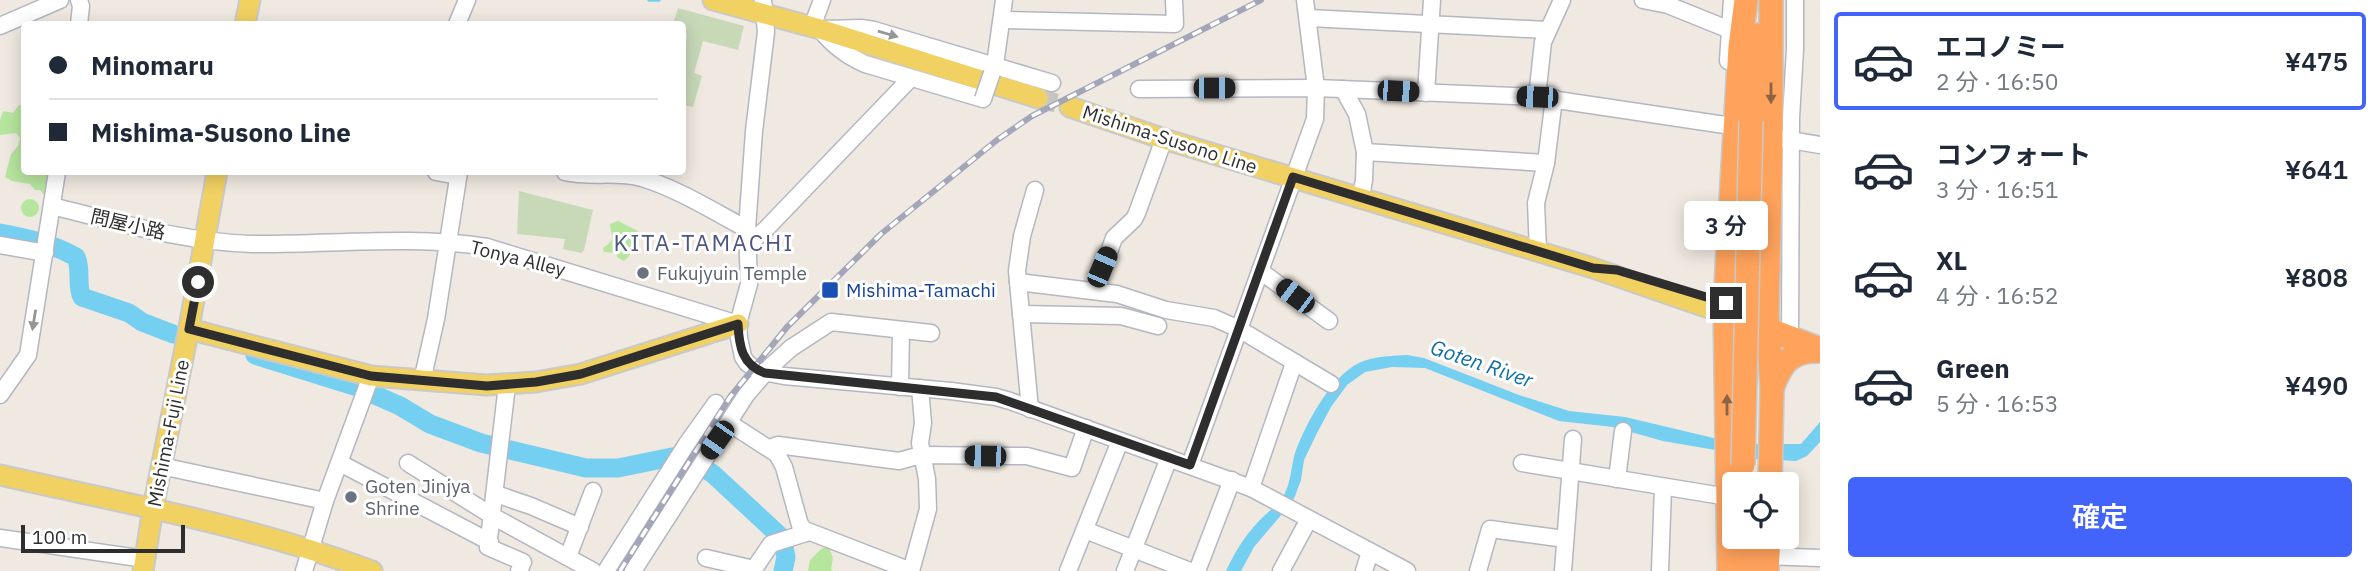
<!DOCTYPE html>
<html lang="ja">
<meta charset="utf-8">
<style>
:root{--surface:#fff;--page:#f2f2f3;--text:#1f2937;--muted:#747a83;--line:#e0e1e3;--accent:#4264fb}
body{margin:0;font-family:"IBM Plex Sans","Noto Sans JP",sans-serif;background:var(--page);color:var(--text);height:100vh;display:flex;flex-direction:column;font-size:26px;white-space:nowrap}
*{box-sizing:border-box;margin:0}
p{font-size:23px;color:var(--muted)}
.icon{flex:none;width:38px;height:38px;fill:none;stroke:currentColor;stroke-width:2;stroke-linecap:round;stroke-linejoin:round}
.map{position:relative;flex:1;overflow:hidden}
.drawer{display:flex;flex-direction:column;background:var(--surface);width:560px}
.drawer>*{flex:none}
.top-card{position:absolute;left:21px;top:21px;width:665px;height:154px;border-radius:7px;box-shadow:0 4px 18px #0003;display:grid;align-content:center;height:154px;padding:0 28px;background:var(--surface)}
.tools{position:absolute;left:1722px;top:472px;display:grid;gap:14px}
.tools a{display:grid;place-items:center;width:77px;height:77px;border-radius:7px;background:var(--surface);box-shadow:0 4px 18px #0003;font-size:35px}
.scale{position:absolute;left:21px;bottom:18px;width:164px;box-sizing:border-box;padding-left:7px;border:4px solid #2e2e2e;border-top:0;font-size:19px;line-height:24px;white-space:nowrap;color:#2e2e2e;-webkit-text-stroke:5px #fff;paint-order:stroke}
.end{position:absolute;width:32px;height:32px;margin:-16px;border:9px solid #2e2e2e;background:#fff;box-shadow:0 0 0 4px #fff}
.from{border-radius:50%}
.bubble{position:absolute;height:49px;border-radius:7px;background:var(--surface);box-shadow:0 4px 18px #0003;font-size:23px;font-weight:600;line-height:49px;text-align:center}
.car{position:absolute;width:21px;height:42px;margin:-21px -10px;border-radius:9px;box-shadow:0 0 5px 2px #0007;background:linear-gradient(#222 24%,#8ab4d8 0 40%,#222 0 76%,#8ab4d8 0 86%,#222 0)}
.top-card b{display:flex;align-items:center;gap:24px;height:66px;font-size:26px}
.top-card b+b{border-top:2px solid var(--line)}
.top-card i{width:18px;height:18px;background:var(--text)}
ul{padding:12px 0 0;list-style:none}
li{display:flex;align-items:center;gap:21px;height:98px;margin:0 14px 10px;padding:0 14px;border:4px solid transparent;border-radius:7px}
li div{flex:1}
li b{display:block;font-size:26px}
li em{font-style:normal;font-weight:600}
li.active{border-color:var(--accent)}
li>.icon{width:63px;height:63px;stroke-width:1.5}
.action{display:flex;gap:14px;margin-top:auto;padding:14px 28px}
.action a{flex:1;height:80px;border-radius:7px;background:var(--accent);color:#fff;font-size:28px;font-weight:600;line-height:80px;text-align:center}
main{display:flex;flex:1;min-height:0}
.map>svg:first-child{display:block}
</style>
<main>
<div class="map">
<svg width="1820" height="571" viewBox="0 0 1820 571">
<rect width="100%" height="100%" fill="#efe9e1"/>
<!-- green -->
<g fill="#b6e59e">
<path d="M19,105L24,106V172H54L48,196H45L40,190H35L30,184L12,181L5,177L11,154L18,146L20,138L16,133L0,135V120L3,111L13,113Z"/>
<circle cx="30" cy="208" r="9"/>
<path d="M618,221L638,231C636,239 628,246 630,255L624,261L617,257V253L604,252L603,248C617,239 611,236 610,224Z"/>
<path d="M822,548H829L833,558L831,569L833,571H808L810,560Z"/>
</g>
<!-- cemetery -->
<g fill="#c8d9b8">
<path d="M678,8L744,26L738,50L703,41L694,73L702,76L693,107L683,105V57L687,35L683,34L682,24H673Z"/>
<path d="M519,191L593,210L584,250L581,253L563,249L565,239L517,234Z"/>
</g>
<!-- water -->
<path fill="#75cff0" d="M1407,355L1424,358L1519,395L1569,411L1625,417L1739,444H1801L1820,422V442L1807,456L1796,461L1738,458L1721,451L1663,441L1613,427L1559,421L1425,368L1392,367L1365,372L1347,385L1331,407L1317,433L1304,460L1301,480L1293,501L1254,547L1241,571H1226C1235,552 1244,537 1258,522C1267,512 1277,506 1284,495C1291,482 1291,467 1295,453C1305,425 1331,376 1359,363C1373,356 1391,356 1407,355Z"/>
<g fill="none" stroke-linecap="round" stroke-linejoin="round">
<!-- stream -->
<path stroke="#75cff0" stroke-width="3.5" d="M649,0H659"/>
<!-- river -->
<g stroke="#75cff0" stroke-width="19">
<path d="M0,233C27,238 51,243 76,257C82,270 76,285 82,297L129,313L142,322L173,334"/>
<path d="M255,355L357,387L400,406L430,424L481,443L586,468H618L672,457H686L713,474L782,538L786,557L783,571"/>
</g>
<!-- major-tunnel -->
<path stroke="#c8c4bd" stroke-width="19" stroke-dasharray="19 10" stroke-linecap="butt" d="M1038,98L1070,107"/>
<defs>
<g id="minor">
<path d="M763,0L766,32L754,131L747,229L749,284L738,324L739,338L743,357L747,363L758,371L784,376L951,391L996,397L1010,401L1251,488L1407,571"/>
<path d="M1643,0L1668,5L1730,30"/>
<path d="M1309,18L1547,30"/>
<path d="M1002,20L1175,24L1174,0"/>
<path d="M79,24L81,6L79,0"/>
<path d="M457,24L467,0"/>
<path d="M0,26L60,0"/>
<path d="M812,27L822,0"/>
<path d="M820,29C832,45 847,56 865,64L983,99"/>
<path d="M826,29L861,28L874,30L1052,83"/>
<path d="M1728,61L1732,0"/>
<path d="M992,73L995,65L1004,0"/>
<path d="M1139,89L1316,88L1537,97L1725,125"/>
<path d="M1343,89L1357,114L1365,152L1546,163"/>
<path d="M1426,93L1432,0"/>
<path d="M1537,97L1543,42L1562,0"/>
<path d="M1784,139L1820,145"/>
<path d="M436,172L458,176"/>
<path d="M565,172C590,178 617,171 642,178C678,189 713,211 747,229"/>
<path d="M1361,196L1364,180L1365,152"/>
<path d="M52,206C117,222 183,242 252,244C330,245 409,235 487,247L738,324"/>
<path d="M748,244L765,230L910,79"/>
<path d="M0,245L45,253"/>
<path d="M1538,251L1536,203L1546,163L1554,98"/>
<path d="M1260,271L1329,321"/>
<path d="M1018,282L1117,294L1166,310L1214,318L1239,329L1331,384"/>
<path d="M1095,291L1114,238L1134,219L1137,213L1164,139"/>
<path d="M1021,314L1121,316L1158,326"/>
<path d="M1790,337L1791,118L1795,49V0"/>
<path d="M422,381L436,319L459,172"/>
<path d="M507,385L488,547L523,562L519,571"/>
<path d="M900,387L901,331"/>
<path d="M0,395L28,355L57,172"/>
<path d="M1030,409L1017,271L1022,236L1035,190"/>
<path d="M729,423L777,454L784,467L800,525L805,530L911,571"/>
<path d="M770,448L778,445L899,461L921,455L1027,456L1072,468L1086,428"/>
<path d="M340,463L490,542"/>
<path d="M408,463L494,517L593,571"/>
<path d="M1522,463L1728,497"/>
<path d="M1190,465L1315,119L1316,88L1305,0"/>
<path d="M161,466L325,501"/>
<path d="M1617,479L1623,431"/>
<path d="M1251,488L1294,363"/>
<path d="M496,494L531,506L580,527"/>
<path d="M1085,530L1190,571"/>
<path d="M0,538L145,559"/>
<path d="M1768,556L1820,558"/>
<path d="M568,557L593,491"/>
<path d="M706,558L754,569L771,544L809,532"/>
<path d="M304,571L325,501L371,376"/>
<path d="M606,571L686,445L716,403"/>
<path d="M633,571L746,395L770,367L791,348L831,322L931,333"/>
<path d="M911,571L928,509L927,479L920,443L923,423L920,388"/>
<path d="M1068,571L1120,441"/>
<path d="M1125,571L1169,458"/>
<path d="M1197,571L1232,480"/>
<path d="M1281,571L1309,519"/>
<path d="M1364,571L1370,552"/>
<path d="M1478,571L1490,529L1565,539"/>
<path d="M1563,571L1573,439"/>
<path d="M1660,571L1663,487"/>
</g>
<g id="major">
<path d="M713,0L820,29L1038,98"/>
<path d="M245,24L250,0"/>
<path d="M1070,107L1164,139L1593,268L1726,314"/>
<path d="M189,329L371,376L487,385L536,382L581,374L738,324"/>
<path d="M0,475C127,504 249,525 372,571"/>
<path d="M143,571L153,508L188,333L217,172"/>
</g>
<g id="highway">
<path d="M1751,121L1757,35"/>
<path d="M1754,324L1820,349"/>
<path d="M1772,388C1782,362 1791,350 1820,351"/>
<path d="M1770,485L1772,388L1767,315L1771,142V0"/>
<path d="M1746,537L1747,571"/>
<path d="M1729,571L1725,303L1740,47L1746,0"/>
<path d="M1767,571L1769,537"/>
</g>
</defs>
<!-- minor casing -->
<use href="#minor" stroke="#b4b7c1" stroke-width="19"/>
<!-- major casing -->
<use href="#major" stroke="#c9c9c9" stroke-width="23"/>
<!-- highway casing -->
<use href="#highway" stroke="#c9c9c9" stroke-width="26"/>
<!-- minor -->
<use href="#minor" stroke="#fff" stroke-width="16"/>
<!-- major -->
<use href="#major" stroke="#f2d163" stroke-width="19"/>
<!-- highway -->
<use href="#highway" stroke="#ffa35c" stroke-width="23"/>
<defs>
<path id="rail" d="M620,571L730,397L787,327L881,234L997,140L1032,116L1261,0"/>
</defs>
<!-- rail casing -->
<use href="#rail" stroke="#a3a6b8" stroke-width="6"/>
<!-- rail -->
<use href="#rail" stroke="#fff" stroke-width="3.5" stroke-dasharray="10" stroke-linecap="butt"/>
<defs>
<path id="minor-bridge" d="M983,99L992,73"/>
<path id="highway-bridge" d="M1743,465L1751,121"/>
</defs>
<!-- minor-bridge casing -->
<use href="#minor-bridge" stroke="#b4b7c1" stroke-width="19" stroke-linecap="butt"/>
<!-- highway-bridge casing -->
<use href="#highway-bridge" stroke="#c9c9c9" stroke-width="26" stroke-linecap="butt"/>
<!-- minor-bridge -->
<use href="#minor-bridge" stroke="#fff" stroke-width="16"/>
<!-- highway-bridge -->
<use href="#highway-bridge" stroke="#ffa35c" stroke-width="23"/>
</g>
<!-- one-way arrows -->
<defs><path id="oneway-solid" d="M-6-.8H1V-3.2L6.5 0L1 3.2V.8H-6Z" transform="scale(1.75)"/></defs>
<g fill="#969696">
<use href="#oneway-solid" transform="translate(888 34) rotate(16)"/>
<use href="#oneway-solid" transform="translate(34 320) rotate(99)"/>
</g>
<g fill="#8c6343">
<use href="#oneway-solid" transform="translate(1771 93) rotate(90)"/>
<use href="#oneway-solid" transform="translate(1727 405) rotate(-90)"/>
</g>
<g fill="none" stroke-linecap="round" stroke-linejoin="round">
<!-- route -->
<path stroke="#2e2e2e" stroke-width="9" d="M198,282L189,329L371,376L487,386L536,382L581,374L738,324C739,346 742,365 765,373L996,397L1190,465L1293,177L1593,268L1617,270L1726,303"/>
</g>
<!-- markers -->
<g fill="#6b7280" stroke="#fff" stroke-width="2.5">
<circle cx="643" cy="273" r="7"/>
<circle cx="351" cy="497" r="7"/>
</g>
<rect fill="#1a4fb4" stroke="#fff" stroke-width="2.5" x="821" y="281" width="18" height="18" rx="3.5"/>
<g text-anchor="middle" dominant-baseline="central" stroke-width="6" stroke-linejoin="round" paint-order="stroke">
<!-- street labels -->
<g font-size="19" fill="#2e2e2e" stroke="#fff">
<text transform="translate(1170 139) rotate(18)">Mishima-Susono Line</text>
<text transform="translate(128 224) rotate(13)">問屋小路</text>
<text transform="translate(518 258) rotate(14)">Tonya Alley</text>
<text transform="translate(168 433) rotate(-79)">Mishima-Fuji Line</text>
</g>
<!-- worship labels -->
<g font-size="19" fill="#5b616d" stroke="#fff" text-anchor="start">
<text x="657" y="273">Fukujyuin Temple</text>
<text x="365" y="486">Goten Jinjya<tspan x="365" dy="22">Shrine</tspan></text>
</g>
<!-- transit labels -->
<g font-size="19" fill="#164399" stroke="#fff" text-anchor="start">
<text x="846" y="290">Mishima-Tamachi</text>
</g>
<!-- water labels -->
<g font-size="21" font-style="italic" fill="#0d6fa3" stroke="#fff">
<text transform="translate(1482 363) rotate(19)">Goten River</text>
</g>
<!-- quarter labels -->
<g font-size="23" letter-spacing="2" fill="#4d5680" stroke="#fff">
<text x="704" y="242">KITA-TAMACHI</text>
</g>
</g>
</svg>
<div class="tools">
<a><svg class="icon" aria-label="locate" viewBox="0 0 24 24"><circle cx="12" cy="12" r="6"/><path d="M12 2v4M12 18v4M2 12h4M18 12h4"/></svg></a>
</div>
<div class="scale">100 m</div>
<i class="end from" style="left:198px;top:282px"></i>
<i class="end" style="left:1726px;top:303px"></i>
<div class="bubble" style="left:1684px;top:201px;width:84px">3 分</div>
<i class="car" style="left:1214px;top:88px;rotate:90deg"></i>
<i class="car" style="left:1398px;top:91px;rotate:93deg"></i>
<i class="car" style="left:1537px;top:97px;rotate:272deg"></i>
<i class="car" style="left:1102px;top:267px;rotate:23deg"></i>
<i class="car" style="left:1295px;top:296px;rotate:307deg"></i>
<i class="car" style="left:717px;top:440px;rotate:215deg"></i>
<i class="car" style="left:985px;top:456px;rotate:271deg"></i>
<div class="top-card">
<b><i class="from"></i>Minomaru</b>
<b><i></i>Mishima-Susono Line</b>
</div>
</div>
<section class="drawer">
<ul>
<li class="active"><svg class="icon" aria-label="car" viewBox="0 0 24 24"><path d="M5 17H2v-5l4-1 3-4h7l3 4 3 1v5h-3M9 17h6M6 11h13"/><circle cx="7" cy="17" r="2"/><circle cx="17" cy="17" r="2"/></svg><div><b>エコノミー</b><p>2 分 · 16:50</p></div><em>¥475</em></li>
<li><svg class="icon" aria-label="car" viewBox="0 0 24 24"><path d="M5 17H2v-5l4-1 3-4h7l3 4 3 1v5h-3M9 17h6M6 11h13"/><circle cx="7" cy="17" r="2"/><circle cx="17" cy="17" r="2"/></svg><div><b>コンフォート</b><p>3 分 · 16:51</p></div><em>¥641</em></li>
<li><svg class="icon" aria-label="car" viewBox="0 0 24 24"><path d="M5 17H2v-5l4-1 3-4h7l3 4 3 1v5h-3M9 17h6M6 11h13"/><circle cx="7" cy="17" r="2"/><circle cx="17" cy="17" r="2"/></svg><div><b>XL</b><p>4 分 · 16:52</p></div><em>¥808</em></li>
<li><svg class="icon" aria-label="car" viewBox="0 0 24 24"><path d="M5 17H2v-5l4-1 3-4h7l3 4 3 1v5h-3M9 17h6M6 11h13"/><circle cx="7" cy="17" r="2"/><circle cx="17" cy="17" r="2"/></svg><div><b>Green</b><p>5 分 · 16:53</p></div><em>¥490</em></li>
</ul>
<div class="action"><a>確定</a></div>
</section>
</main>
